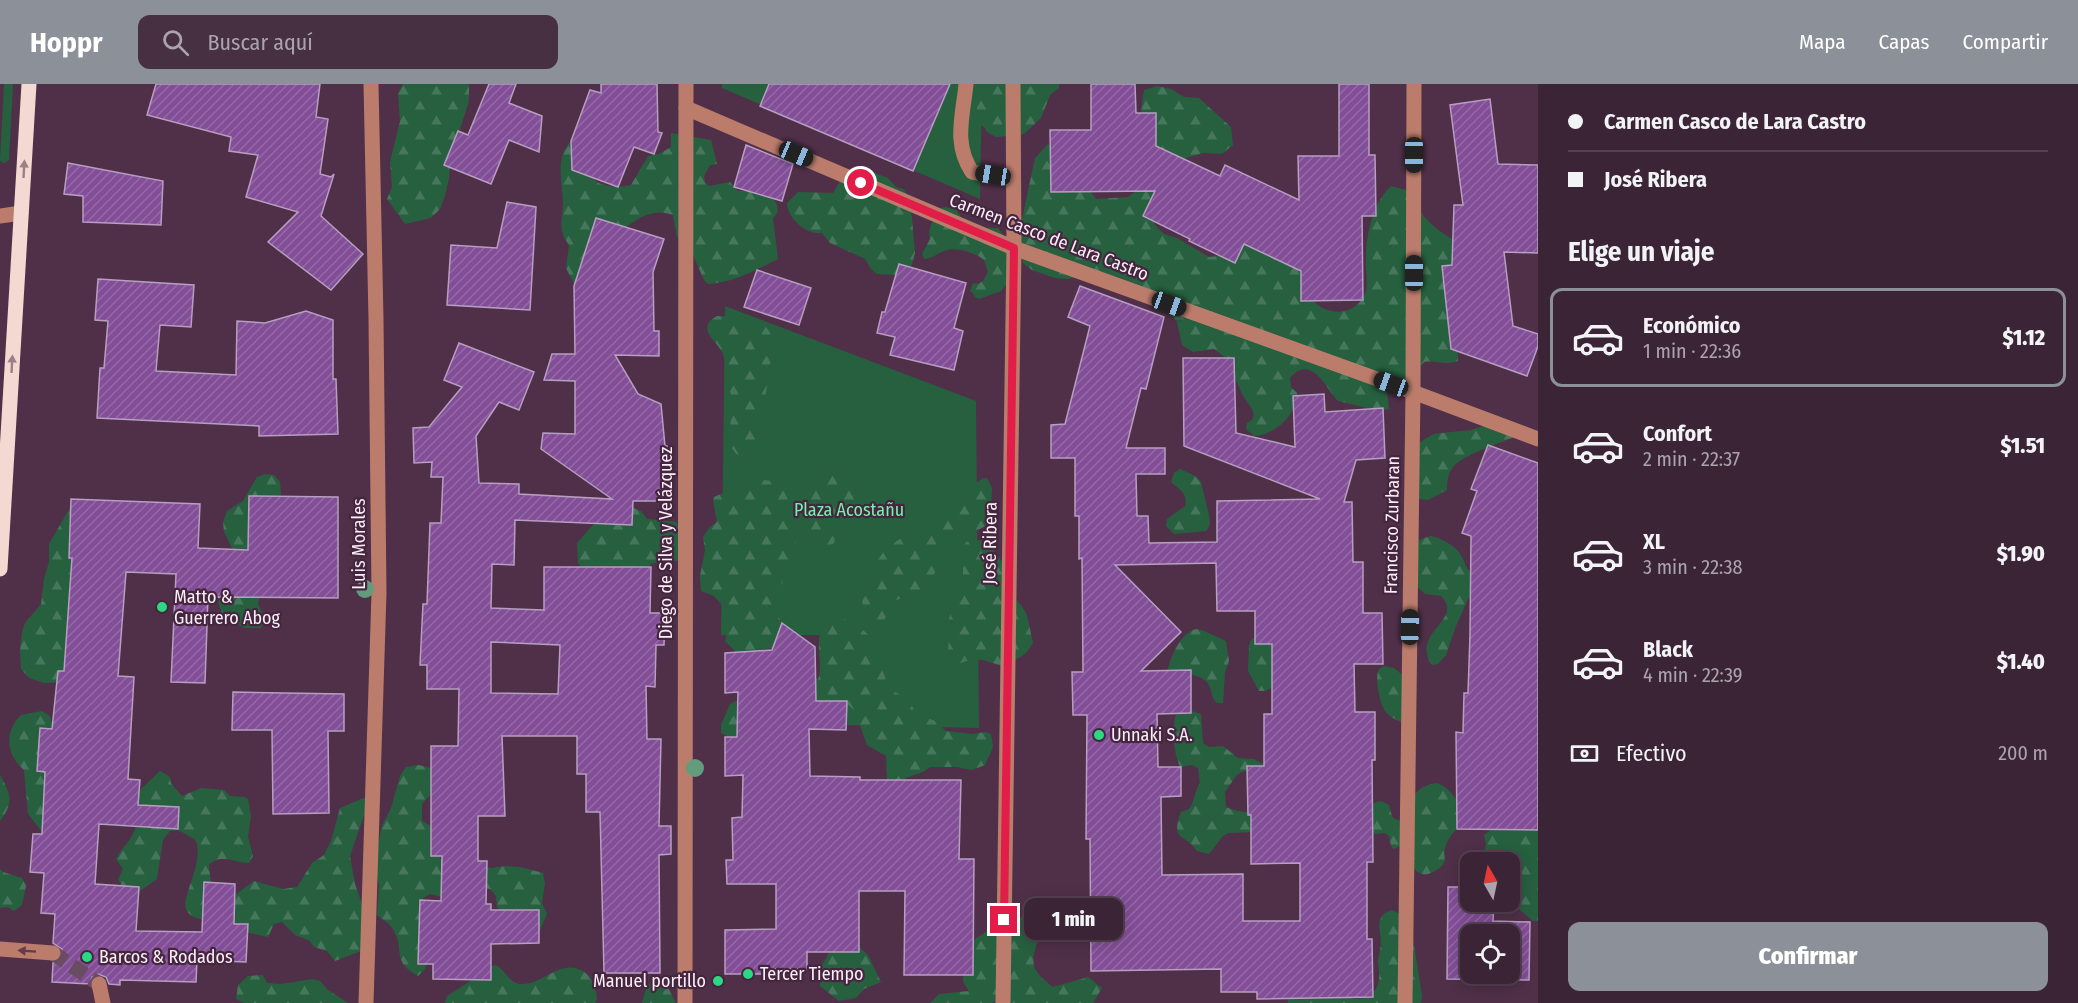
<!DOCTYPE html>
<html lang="es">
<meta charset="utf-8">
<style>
:root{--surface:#3b2436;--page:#463042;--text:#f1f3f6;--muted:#aca4ad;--line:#544151;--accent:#8c9099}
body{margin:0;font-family:"Fira Sans Condensed",sans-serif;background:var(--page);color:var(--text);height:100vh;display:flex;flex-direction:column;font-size:22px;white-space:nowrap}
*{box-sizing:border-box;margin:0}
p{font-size:20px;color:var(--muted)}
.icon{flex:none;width:33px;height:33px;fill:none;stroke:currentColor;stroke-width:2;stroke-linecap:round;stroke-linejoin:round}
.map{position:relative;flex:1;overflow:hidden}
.details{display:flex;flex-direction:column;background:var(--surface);width:540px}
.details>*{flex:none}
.banner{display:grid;align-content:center;height:132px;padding:0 30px;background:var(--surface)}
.needle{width:39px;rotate:351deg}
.buttons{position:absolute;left:1460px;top:768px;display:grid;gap:12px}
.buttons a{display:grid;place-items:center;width:60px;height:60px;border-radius:12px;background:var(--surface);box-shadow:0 3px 15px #0003,0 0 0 2px var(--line);font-size:30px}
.end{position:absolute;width:27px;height:27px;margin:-14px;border:8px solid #e11d48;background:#fff;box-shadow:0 0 0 3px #fff}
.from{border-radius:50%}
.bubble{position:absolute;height:42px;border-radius:12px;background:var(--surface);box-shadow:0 3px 15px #0003,0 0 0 2px var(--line);font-size:20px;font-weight:800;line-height:42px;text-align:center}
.car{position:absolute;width:18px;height:36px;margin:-18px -9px;border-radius:8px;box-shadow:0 0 4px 2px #0007;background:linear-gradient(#222 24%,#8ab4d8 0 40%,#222 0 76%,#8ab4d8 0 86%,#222 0)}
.banner b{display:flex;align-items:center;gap:21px;height:57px;font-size:22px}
.banner b+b{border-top:2px solid var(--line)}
.banner i{width:15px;height:15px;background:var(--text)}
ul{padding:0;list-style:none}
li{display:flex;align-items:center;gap:18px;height:99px;margin:0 12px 9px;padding:0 18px;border:3px solid transparent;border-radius:12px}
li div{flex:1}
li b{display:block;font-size:22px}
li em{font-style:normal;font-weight:800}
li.current{border-color:var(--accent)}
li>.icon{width:54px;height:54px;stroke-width:1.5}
h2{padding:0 30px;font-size:27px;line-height:72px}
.pay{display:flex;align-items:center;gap:15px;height:66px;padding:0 30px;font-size:22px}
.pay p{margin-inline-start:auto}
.action{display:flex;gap:12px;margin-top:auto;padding:12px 30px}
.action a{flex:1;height:69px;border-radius:12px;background:var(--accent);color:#fff;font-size:24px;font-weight:800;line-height:69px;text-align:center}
header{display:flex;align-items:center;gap:36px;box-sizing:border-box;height:84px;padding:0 30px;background:var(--accent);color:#fff}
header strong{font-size:28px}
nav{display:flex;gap:33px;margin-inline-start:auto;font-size:21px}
.search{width:420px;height:54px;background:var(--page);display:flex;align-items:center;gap:15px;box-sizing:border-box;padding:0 21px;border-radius:12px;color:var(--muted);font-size:22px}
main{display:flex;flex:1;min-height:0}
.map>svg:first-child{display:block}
</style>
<header>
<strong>Hoppr</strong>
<div class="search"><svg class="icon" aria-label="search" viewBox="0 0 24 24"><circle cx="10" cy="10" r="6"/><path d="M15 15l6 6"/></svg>Buscar aquí</div>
<nav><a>Mapa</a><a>Capas</a><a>Compartir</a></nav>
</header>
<main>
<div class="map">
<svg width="1538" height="919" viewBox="0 0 1538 919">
<defs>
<pattern id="forest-firs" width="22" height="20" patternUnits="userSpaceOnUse" patternTransform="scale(1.5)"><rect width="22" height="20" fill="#26603f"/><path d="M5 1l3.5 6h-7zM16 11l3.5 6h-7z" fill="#46775c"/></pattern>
<pattern id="building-hatch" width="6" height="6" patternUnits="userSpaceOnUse" patternTransform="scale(1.5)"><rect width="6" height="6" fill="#824e97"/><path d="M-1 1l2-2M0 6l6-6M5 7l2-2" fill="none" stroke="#9568a6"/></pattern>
</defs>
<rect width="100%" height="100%" fill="#4f3048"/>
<!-- green -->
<g fill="#26603f">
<path d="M4,0H13L9,76L5,79L1,78L0,76Z"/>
<path d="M722,0H982L980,115L722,4Z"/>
<path d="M725,222L976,317L979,644L839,641L831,551H721Z"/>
</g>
<!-- forest -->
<g fill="url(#forest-firs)">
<path d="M403,0H469V17L450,76L449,94L445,112L440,125L431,134L405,140L387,115L392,103L390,78L400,37L398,9Z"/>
<path d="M978,0H1059V4L1050,11L1041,34L1025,49L1020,51L996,53L987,48L984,43L976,38Z"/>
<path d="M1157,2L1171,5L1184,13L1199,14L1231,43L1233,61L1222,70L1203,69L1186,74L1166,98L1155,125L1154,140L1164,150L1177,154L1209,173L1237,170L1241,167L1248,144L1301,176C1304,186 1305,203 1310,212C1322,232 1352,234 1364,212C1369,203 1366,190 1366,180C1365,154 1372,120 1391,102L1406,106C1421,130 1429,142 1454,156L1458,277C1444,282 1437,276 1424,278L1420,283L1417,296L1387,307L1389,325L1380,327L1338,317C1324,301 1311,270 1290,294L1291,303L1297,309C1297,330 1276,351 1254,352L1246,345L1247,339L1252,336L1254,331L1252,325L1242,310L1227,275L1214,265L1193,268L1182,261L1177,238L1162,220L1091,192L1067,195L1055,194L1032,186L1023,179L1020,163L1022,135L1035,74L1048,60L1061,67L1096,115L1128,113L1139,105L1148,40L1141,28L1144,6Z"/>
<path d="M671,49L711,56L717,80L710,81L704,92L705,98L709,102L730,98L738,107H762L771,110C776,118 782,127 773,134L778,175C756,186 733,199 708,200L704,196L692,169L677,153L673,131C634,115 596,177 575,202L566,184L569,161C558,147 562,138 563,121C563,97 553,73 574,54L596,98C608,103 618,104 631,101L648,72L659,70L671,63Z"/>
<path d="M857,85L867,86L888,94L896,103L903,105L907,110L912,134L915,169L912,181L899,191L877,190L871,185L865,175L830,159L822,149C806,151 788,135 787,119L798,108L833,109L847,86Z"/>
<path d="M944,123L956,125L965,140L980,144H998L1010,161L1009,197L1001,207L979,215L975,213L973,209L970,207L973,199L978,200L983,197L988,188L984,176C976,169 957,163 947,166C938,168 933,175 924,175L922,170L930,155C927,143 934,138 937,127Z"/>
<path d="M717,232C726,231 761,238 766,243C769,247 772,252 774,256L765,315L754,345L758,369L746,378C718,358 732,348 733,320C733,312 727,303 727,293C726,286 725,276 723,270C718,257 694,245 717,232Z"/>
<path d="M1506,335L1519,340V351C1503,358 1462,371 1453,383C1448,389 1447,398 1447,406L1428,416L1419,415V359L1433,350L1471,346Z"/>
<path d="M1180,385L1195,392L1201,398L1209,431L1210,440L1206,447L1174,450L1166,442L1167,435L1185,422C1188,409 1180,406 1171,398L1174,389Z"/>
<path d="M826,389C846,392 850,398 856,416L849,430L838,445L834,459L828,462L806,443C808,425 807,398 826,389Z"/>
<path d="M265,390L274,391L280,398L281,410L258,520L265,536L261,544H244L223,532L218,518L227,502L232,464L224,448L223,438L227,427L243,417L257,393Z"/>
<path d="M984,394H987L992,404L990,440L952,458L945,464L937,478L936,486L927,507L893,517L884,537L872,541L864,526L861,512L874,494L877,477L884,467L898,456L928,443L932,436L967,416L971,411L973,401Z"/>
<path d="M761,396L774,397L786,402L793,419L798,452L790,475L782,489L783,498L775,507C775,522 777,534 786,545L777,563L738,570L725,557L731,531L714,512L701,507L700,492L705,466L703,453L709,444L717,438L713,417L714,413L741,401Z"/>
<path d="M81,417L67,598L44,599L29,594L21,585L20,567L22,548L25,539L41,520L44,495L49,478V460L71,422Z"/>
<path d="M631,423L641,427L647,435L676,438L679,444L686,476L653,479L638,490L615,482L581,483L578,479L577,459L600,433Z"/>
<path d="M1431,452C1441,454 1456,462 1461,471C1465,478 1465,483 1471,489L1472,506L1456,542L1446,571L1438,580L1432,581C1410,547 1465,537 1441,512L1425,510L1416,502L1411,462L1421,455Z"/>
<path d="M985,456L1004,480L1012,512L1021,521L1027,531L1033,559L1026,569L1005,583C980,575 977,571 952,583L947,581L949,554L947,541L951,528L953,514L963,491V464L966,458Z"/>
<path d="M840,533C881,549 876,569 889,605L907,614L917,630L935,637L946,647L972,650L986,648L991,650L993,663L985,681L972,686L957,683H930L923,688L906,694L900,708L887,696L886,672L867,661L855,627L845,618L747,647C738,652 730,655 721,649V641L730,620L744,613L818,595C826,579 805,539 840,533Z"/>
<path d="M1196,545L1202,546L1226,557L1229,577L1225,588L1223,619H1217C1211,613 1212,608 1209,601C1201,588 1180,590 1167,589C1170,574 1180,549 1196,545Z"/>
<path d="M1256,553L1269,555L1275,566L1280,600L1265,607H1259L1248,587L1249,561L1251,556Z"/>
<path d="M1384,582L1394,584L1406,594L1410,642C1402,638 1391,635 1385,627C1380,619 1374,594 1379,585Z"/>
<path d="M1188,626L1201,630L1203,659L1209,663L1223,662L1238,674L1254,675L1265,681L1260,685L1241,688L1236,692L1225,708L1226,723C1235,728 1247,727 1257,731L1254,748L1228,749L1223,752L1209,770L1197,767C1185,749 1170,758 1181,728L1189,725C1195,717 1194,708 1200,699L1198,684L1192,681L1180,683C1174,670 1171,644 1176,631Z"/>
<path d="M42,627L50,632L52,640L47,754L28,730L24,686C6,671 4,647 21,631Z"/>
<path d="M419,681L440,686L443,697L422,720V737L436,745L437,766L441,776L451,774L491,784L505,782L520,783L543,789L545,799L542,820L547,829L539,849L523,846L497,823L496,812L490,805L480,803L450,815L430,810L422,815C421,831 431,873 425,885C424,886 420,890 418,892C391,877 405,867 394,847C391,840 383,836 377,831L379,801L376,789L377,764L382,742L391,724L400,692L406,683Z"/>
<path d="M160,687L170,693L171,699L182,712L201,704L224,706L230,712L245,713L248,715L251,732L248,753L253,772L249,779C233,779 222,769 209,781L212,809L203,836C180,830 184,820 190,801C194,791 202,765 195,756C193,754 189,753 187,751C181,747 178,745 170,747L163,756L157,795L137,809L123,804L118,795L123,785L116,775C122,763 133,755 136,742C138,730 136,718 139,707Z"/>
<path d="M0,691C11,711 14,718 0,737Z"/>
<path d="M1436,699C1445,700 1459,715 1460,724C1460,731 1458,738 1457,745C1452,749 1446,758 1445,765C1443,770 1446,774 1444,779C1442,783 1437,786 1433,788C1416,798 1407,774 1400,762L1394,765L1391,762L1389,752L1384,749L1368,751L1367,721L1381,717L1389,721C1393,736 1392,736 1408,737C1415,714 1410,704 1436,699Z"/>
<path d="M371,711L350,772L355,800L361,817L364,818V866L335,877L327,867L314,863L310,857L295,851L282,838L274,840L268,853L250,849H232L231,814L254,797L283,805L297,803L312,779L324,771L331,757L340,724Z"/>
<path d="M1538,744V837H1533L1519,825L1512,796L1509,794V778H1480L1486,761L1484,751L1492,745Z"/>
<path d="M0,785L3,788L22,794L26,802L22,821L14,827L8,823L0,824Z"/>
<path d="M1392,826L1410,835L1422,912L1421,919H1288L1287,913H1347C1362,918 1377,913 1379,895C1380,889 1378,883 1378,876C1379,870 1381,864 1381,857C1381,850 1377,841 1381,834C1383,829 1387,828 1392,826Z"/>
<path d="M1023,833L1039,853C1030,879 1030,886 1053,903L1088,893L1102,904L1093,919H998L995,917L992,919H930L939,910L969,907L963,898V884L975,855L1004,836Z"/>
<path d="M854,858L868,871L881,898L864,905L856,914L839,917L820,902V885L831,865Z"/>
<path d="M496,881C505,886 510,900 521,900C542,902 560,874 583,887C593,894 596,904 597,915L595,919H445L447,912L469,898L480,886Z"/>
<path d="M263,891L267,899L281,900L312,895L320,897L328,906L348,919H244L236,915L238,901L248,892Z"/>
<path d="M652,899L666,900L676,919H642L647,901Z"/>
</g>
<!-- building -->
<g fill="url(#building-hatch)" stroke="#b79ec2" stroke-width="1.5" fill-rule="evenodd">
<path d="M156,0H320L316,33L328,35L320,90L331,93L334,90L321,132L363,170L331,206L268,158L298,128L246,113L258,71L229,67L231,53L147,31Z"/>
<path d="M489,0H516L509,19L542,32L539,68L509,56L491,100L444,81L458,47L468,51Z"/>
<path d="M601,0H657L658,48L662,49L654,70L634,63L618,103L572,86L571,57L590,6L601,9Z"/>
<path d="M769,0H950L913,87L760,22Z"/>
<path d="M1091,0H1135L1136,29H1156V62L1220,92L1225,81L1299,116L1298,72H1339V0H1369V71H1375L1376,132H1362L1363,216L1301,217V187L1244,160L1235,179L1189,157L1190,155L1143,132L1155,107L1051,108L1050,46H1091Z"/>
<path d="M1490,15L1498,80L1538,81V169L1504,168L1513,242L1538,250V262L1527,292L1451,265L1442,182L1452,181L1454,121H1463L1450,21Z"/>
<path d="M746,61L793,80L782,117L734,103Z"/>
<path d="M68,79L163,97L161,141L83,138V112L64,110Z"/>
<path d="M507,118L536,123L530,226L447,221L451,161L497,164Z"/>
<path d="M596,134L664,155L653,188L654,247H659V272L615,271L638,310L661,320L665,362H667L668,417H633L632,441L515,436L514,481L492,480L491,524L544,526V483H651L650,529H665L664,561H656L655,603L646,602L647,655H661L659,742H671V770L659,771L660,889H604L600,728H586V690H577V652H502L505,732H478V777H487L486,820H491V826H539V859L491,860V896L433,895V880H418L420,816L441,817L442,772H431V662H458L459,605H427V581H420L423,520H427L430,439H441L443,393H431L432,378L414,379L413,344L429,343L462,303L444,296L459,259L534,288L519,326L499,318L476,352L479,399L519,400V410L612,415L541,365L543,349L575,350V297L544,296L552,270H575L574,202ZM491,558L560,561L558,610L491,609Z"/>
<path d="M899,180L966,199L954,244L963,247L954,286L890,271L895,253L877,249L882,228H885Z"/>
<path d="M757,186L811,204L799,241L744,223Z"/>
<path d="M98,195L194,201L191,243L160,241L156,287L236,291L237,237L265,239L306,227L333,236V295H336L338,350L259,352V342L97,334L100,284H104L108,237L95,236Z"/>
<path d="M1080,202L1164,233L1146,305L1141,304L1126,364H1165V390H1136L1137,432H1148L1149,459L1217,458V417L1320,415L1184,362L1183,274H1234L1236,349L1295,363L1293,312L1324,310L1325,328L1383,324L1385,374L1356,376L1344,418H1352L1353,478H1363V529H1382L1383,580H1354L1355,628H1375V676H1372L1373,778H1367V855H1372L1373,913L1257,915V908H1221V885L1091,887L1090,755H1086L1087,631H1073L1072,588H1083L1082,474L1079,475V432H1075V374H1051V341L1065,340L1090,242L1068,233ZM1216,479L1217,527H1255V560H1272V630H1264V682H1247L1248,731H1251V780L1300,779V837H1243V790L1162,791L1161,713L1181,712V683H1158L1157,630L1191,629V586L1141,587L1181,548L1115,481Z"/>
<path d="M1488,361L1538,379V746L1457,745L1456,648L1463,649L1464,609H1468L1470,551L1471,452L1462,449L1477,407L1471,405Z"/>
<path d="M249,412L338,413V514L208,513L205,599L171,598L176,490L126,488L118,592L134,593L128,695L140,696L138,721L179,723L178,745L99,740L95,800L139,803L136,847L202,848L204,798L235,800L234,840H248L246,878L197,876L196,898L120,896V901L109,900L106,893L98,890L92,893L90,900L52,898L53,879L61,874L62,865L53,859L55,830L41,829L44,789L30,788L33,750H42L45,688L37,687L40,644L52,645L58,587H64L72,474H69L71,415L200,420L198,464L248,466Z"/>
<path d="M782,539L815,563L816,617H847L846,646L809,645L810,692L860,693V696H961L959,775H974L973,891H904L905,807H859V868H807V885H772V890H725V846L776,845V800H727L726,776H733L732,734L742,733L743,691L725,692V653H737L738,608L725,609V569L772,566Z"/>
<path d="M233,608L344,610V647H328L329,729L273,730L272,646H232Z"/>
<path d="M1448,803H1470V818H1494L1493,837L1530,838L1529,896L1447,895ZM1470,850H1509V890H1470Z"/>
</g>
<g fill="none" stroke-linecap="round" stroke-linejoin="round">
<!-- minor-tunnel -->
<path stroke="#694c62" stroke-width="15" stroke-dasharray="15 8" stroke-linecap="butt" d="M53,869L99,900"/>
<!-- minor -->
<g stroke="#bb7c6c" stroke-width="15">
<path d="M966,0C963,32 953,59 972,88L1013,95"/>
<path d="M686,24L1014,164L1413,308L1538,355"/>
<path d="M0,132L21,129"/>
<path d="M0,865L53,869"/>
<path d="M99,900L103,919"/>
<path d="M366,919L379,509L376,235L371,0"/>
<path d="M685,919L686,0"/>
<path d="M1003,919L1014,164L1013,0"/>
<path d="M1405,919L1413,308L1414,0"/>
</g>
<!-- major -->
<path stroke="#f4d9d2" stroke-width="15" d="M0,485L29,0"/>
</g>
<!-- trees -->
<g fill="#639b7d">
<circle cx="365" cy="505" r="9"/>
<circle cx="695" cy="684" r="9"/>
</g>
<!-- one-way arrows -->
<defs><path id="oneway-solid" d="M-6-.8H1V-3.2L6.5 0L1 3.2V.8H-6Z" transform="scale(1.5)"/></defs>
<g fill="#9c8088">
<use href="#oneway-solid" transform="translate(24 85) rotate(-87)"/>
<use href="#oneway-solid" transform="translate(12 280) rotate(-87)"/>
</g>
<use fill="#623c4a" href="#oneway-solid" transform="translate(27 867) rotate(-176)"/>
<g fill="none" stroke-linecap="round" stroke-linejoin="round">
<!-- route -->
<path stroke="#e11d48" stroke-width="8" d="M861,99L1014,164L1004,836"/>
</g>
<!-- markers -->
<g fill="#2bd884" stroke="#44263e" stroke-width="2">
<circle cx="162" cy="523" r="6"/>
<circle cx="1099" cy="651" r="6"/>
<circle cx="87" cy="873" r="6"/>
<circle cx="748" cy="890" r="6"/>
<circle cx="718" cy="897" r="6"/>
</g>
<g text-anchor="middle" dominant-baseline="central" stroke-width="4.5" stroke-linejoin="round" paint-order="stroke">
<!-- street labels -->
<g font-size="18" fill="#fdedf8" stroke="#44263e">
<text transform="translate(1049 153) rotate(21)">Carmen Casco de Lara Castro</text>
<text transform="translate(1392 441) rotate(-89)">Francisco Zurbaran</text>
<text transform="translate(666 459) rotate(-90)">Diego de Silva y Velázquez</text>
<text transform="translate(990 459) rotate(-89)">José Ribera</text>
<text transform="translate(359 460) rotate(-90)">Luis Morales</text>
</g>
<!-- park labels -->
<g font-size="18" fill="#74f2a9" stroke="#44263e">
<text x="849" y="426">Plaza Acostañu</text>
</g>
<!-- poi labels -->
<g font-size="18" fill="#fdedf8" stroke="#44263e" text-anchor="start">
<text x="174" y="513">Matto &amp;<tspan x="174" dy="21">Guerrero Abog</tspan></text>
<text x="1111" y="651">Unnaki S.A.</text>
<text x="99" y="873">Barcos &amp; Rodados</text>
<text x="760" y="890">Tercer Tiempo</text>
<text x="706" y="897" text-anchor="end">Manuel portillo</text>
</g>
</g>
</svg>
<div class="buttons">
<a><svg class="needle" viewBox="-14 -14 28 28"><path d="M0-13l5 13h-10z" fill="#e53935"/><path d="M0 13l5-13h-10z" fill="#aca4ad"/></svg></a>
<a><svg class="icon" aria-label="locate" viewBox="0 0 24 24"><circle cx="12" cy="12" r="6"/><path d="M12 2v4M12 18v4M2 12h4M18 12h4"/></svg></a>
</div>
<i class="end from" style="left:861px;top:99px"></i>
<i class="end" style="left:1004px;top:836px"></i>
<div class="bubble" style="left:1024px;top:814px;width:99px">1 min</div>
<i class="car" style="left:796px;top:70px;rotate:113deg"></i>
<i class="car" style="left:1414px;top:71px;rotate:180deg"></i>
<i class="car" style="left:993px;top:91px;rotate:279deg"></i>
<i class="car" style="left:1414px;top:189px;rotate:0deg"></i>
<i class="car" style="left:1169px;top:220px;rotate:110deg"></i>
<i class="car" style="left:1391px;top:300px;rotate:290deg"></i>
<i class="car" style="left:1410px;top:543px;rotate:1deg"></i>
</div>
<section class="details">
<div class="banner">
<b><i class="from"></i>Carmen Casco de Lara Castro</b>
<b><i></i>José Ribera</b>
</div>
<h2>Elige un viaje</h2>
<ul>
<li class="current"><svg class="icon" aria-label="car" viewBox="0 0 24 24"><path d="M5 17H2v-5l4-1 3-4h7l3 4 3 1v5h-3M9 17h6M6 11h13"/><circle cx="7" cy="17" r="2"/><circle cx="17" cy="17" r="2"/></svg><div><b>Económico</b><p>1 min · 22:36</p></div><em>$1.12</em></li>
<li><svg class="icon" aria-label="car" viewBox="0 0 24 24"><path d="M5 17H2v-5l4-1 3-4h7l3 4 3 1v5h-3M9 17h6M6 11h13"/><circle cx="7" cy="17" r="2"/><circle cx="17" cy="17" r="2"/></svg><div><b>Confort</b><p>2 min · 22:37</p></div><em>$1.51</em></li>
<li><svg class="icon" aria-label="car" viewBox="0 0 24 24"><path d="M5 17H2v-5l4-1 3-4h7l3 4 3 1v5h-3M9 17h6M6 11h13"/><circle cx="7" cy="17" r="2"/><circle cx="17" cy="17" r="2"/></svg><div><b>XL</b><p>3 min · 22:38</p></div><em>$1.90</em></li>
<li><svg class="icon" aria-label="car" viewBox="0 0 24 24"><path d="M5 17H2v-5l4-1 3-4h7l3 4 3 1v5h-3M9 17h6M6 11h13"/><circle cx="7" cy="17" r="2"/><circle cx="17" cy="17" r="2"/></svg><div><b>Black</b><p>4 min · 22:39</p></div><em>$1.40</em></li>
</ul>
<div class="pay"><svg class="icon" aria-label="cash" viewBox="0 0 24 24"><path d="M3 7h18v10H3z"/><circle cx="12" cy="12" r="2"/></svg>Efectivo<p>200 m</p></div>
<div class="action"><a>Confirmar</a></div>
</section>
</main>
